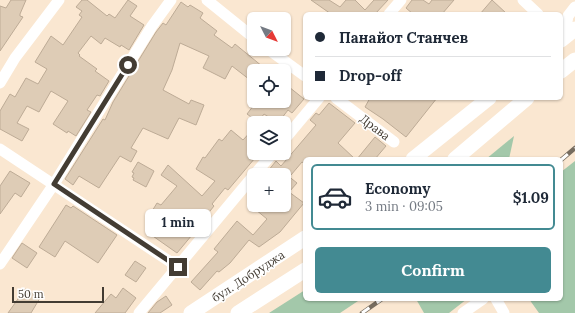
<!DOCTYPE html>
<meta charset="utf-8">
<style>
:root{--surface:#fff;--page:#f6f6f7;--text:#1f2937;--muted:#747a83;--line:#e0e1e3;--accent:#438a92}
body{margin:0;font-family:Lora,serif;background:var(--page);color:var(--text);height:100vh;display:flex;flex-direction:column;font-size:15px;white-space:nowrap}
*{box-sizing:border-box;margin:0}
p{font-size:13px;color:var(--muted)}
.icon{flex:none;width:22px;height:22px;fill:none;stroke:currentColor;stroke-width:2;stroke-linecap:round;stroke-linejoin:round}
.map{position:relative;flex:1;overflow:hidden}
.details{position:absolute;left:303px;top:157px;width:260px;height:144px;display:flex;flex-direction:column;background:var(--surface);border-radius:6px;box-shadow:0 1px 3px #0004}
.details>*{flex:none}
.top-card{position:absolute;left:303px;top:12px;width:260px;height:88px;border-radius:6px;box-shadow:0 1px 3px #0004;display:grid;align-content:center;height:88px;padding:0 12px;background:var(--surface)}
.needle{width:26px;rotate:132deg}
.fabs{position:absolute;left:247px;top:12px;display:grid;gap:8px}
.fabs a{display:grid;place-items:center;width:44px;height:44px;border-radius:6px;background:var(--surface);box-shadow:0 1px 3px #0004;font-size:20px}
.scale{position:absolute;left:12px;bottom:10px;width:92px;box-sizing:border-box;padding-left:4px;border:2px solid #433c33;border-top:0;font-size:11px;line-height:14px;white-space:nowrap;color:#433c33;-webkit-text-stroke:3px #fff;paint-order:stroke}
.end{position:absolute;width:18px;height:18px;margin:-9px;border:5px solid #433c33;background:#fff;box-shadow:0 0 0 2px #fff}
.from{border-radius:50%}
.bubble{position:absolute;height:28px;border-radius:6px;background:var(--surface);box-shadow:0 1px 3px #0004;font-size:13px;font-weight:700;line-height:28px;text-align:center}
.top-card b{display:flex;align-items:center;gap:14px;height:38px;font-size:15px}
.top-card b+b{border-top:1px solid var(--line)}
.top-card i{width:10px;height:10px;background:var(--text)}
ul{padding:7px 0 0;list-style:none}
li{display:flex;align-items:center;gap:12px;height:66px;margin:0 8px 6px;padding:0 4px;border:2px solid var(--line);border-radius:6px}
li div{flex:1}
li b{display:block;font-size:15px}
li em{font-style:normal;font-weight:700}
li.on{border-color:var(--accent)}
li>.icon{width:36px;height:36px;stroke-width:1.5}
.action{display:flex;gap:8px;margin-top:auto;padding:8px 12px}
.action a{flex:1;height:46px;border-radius:6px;background:var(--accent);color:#fff;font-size:16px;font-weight:700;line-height:46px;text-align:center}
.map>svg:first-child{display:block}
</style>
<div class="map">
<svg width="575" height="313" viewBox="0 0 575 313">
<rect width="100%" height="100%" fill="#fae7d1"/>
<!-- green -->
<g fill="#a3c8aa">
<path d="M514,136L509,159H486Z"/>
<path d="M575,161V313H539L529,299H561V172Z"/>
<path d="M305,290V299H361L340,313H269Z"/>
<path d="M416,299H467L449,313H424Z"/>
</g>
<!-- building -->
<g fill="#deccb6" stroke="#bdab96">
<path d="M11,0H26L20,14V16L23,17L0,51V6L6,8Z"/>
<path d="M82,0H87L107,16L109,14L115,18L128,0L137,6L130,16L144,25L129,50L121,45L120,47L105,38L101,44L91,36L78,53L80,55L79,56L97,69L95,71L109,81L100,96L97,95L87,110L91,112L76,136L68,131L67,133L53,124L68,101L51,91L39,112L27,106L17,123L29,129L22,141L0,129V111L10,94L15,97L26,78L38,84L47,69L35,62L51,36L63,45L82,17L79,15L82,11L76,7Z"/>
<path d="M311,0H329L340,7L346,0H355L365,10L374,0H388L375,14H331Z"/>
<path d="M412,0H423L429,4L432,0H454L442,14H413L406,8Z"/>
<path d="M492,0L507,14H480Z"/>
<path d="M181,2L188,7L190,5L203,13L200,18L217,31L214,35L232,48L235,44L268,71H254V83L232,66L225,79L203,68L209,56L180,43L172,70L163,90L189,104L191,100L204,105L196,125L179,118L168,139L143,128L131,148L137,151L131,162L120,156L99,188L79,176L73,185L65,179L103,119L105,120L113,102L156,32L163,23L166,25Z"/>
<path d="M284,83L304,99L292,113L288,110L278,123L264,114L258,122L247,114L257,101H284Z"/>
<path d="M370,98H437L406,137L383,119L365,107Z"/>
<path d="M329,103L355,123L338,143L355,159H305V164L302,162L291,175H287L297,183L289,192L304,203L294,215L280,232L259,247L249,240L230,263L219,272L217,271L200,290L191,282L218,252L214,249L237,221L253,235L267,219L250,205H284V175H273L268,171L276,161L281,166L316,125L310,120L316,113L319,115Z"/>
<path d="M254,128L255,158L228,190L225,188L212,204L214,206L206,216L204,214L190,234L192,235L177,253L150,234L155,227L146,221L157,203L161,205L177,186L161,175L168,165L202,196L215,181L196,169L203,157L205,158L219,139L222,141L231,130L243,140Z"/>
<path d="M375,137L386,146L375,159H357Z"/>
<path d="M138,162L154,171L146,187L133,180L134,178L132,177L134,173L132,172Z"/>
<path d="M10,171L30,183L21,197L15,193L0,214V186Z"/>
<path d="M66,205L71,208L73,206L117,235L98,263L65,241L55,257L39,247Z"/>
<path d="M22,243L37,253L27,268L12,258Z"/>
<path d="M135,261L146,268L136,282L125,275Z"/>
<path d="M123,288L136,298L125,313H95L111,294L116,298Z"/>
<path d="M25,289L40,298L31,313H8Z"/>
<path d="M166,296L172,305L160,313H148L157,302Z"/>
</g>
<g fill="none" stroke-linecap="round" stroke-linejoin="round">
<!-- minor -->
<g stroke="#fff" stroke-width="11">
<path d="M207,0L254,38"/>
<path d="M523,0L538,14"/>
<path d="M389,14L401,0"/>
<path d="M564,38L568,16L575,7"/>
<path d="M268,49L305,76"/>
<path d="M0,83L15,58L59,0"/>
<path d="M336,98L394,142"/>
<path d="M284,140L319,98"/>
<path d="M0,149L178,267"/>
<path d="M254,175L273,153"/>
<path d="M0,264L54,184L152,26L171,0"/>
<path d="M496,299L504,313"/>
<path d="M139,313L254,175"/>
<path d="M463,313L483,299"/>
</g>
<!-- secondary -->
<g stroke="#fff" stroke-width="15">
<path d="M561,40L575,29"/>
<path d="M561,71L575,60"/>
<path d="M413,159L489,98"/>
<path d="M455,159L527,98"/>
<path d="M191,313L305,238"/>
<path d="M238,313L305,270"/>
</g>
<defs>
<g id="rail">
<path d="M561,160L575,148"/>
<path d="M362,313L382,299"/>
</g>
</defs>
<!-- rail casing -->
<use href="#rail" stroke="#766c5f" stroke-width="4.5"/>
<!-- rail -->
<use href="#rail" stroke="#fff" stroke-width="3" stroke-dasharray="9" stroke-linecap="butt"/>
</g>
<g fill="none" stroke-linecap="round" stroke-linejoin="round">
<!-- route -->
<path stroke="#433c33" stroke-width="5" d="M128,65L54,184L178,267"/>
</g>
<g text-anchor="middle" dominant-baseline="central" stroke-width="3" stroke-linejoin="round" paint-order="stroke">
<!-- street labels -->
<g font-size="12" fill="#433c33" stroke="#fff">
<text transform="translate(375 127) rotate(37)">Драва</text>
<text transform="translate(248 276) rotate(-33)">бул. Добруджа</text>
</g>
</g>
</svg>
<div class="fabs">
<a><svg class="needle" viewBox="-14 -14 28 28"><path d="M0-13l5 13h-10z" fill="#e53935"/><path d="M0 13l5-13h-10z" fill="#747a83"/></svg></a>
<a><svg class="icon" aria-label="locate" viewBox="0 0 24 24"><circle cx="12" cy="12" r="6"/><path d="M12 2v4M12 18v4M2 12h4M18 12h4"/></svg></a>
<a><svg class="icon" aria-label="layers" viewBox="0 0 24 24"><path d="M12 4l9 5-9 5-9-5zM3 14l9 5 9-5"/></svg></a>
<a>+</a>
</div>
<div class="scale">50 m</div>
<i class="end from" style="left:128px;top:65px"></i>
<i class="end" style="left:178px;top:267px"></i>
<div class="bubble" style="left:145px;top:209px;width:66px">1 min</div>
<div class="top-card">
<b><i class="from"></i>Панайот Станчев</b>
<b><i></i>Drop-off</b>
</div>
<section class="details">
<ul>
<li class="on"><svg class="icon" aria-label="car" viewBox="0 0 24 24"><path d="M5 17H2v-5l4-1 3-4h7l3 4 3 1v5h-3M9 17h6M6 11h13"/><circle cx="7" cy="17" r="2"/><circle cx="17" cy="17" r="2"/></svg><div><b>Economy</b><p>3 min · 09:05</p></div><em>$1.09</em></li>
</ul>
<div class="action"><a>Confirm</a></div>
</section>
</div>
